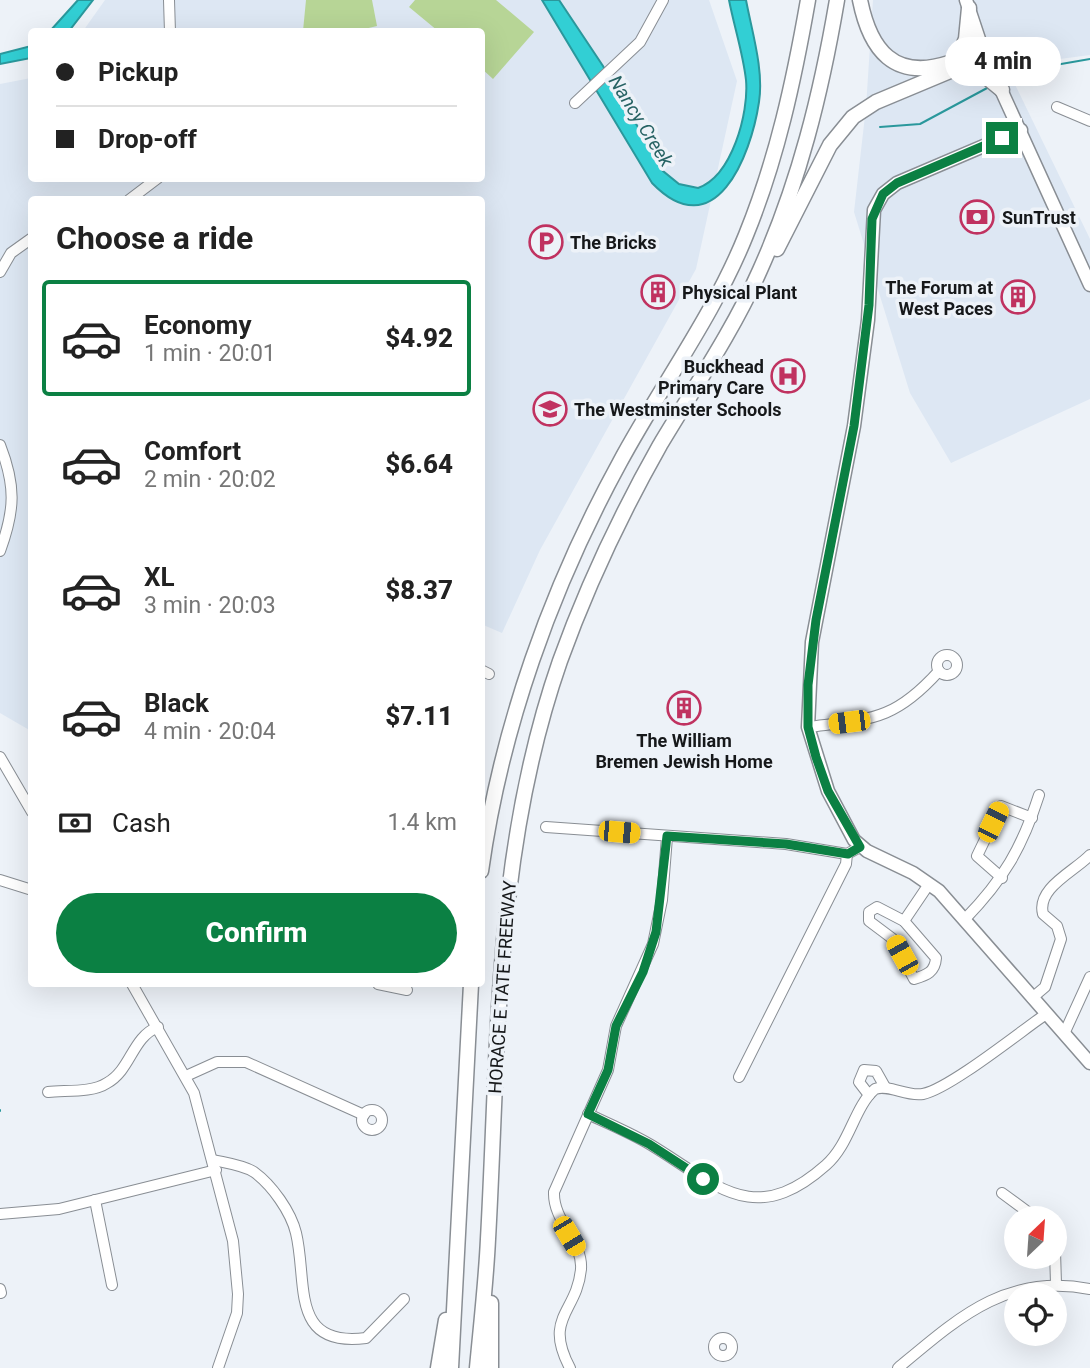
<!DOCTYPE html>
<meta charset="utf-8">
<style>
:root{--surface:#fff;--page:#f6f6f6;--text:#222;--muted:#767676;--line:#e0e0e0;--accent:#0b8043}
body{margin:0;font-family:Roboto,sans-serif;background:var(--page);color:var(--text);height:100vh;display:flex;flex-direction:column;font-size:26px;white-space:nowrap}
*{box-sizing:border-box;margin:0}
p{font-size:23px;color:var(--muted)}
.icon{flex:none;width:38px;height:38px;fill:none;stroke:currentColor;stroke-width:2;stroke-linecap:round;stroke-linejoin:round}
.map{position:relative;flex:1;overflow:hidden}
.drawer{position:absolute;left:28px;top:196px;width:457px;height:791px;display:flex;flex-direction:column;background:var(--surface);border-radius:7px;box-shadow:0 7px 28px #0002}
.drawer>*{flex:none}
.hud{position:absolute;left:28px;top:28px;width:457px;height:154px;border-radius:7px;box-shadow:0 7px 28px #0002;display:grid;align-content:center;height:154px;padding:0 28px;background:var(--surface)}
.needle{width:46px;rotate:25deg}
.controls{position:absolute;left:1004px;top:1206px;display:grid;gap:14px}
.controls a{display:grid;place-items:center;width:63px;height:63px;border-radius:50%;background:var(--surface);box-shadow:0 7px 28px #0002;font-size:35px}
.end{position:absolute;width:32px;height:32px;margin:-16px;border:9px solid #0b8043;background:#fff;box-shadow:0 0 0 4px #fff}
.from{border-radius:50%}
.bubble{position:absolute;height:49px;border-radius:24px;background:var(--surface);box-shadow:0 7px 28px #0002;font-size:23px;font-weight:800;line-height:49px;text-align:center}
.car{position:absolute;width:21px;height:42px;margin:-21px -10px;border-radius:9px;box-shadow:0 0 5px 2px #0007;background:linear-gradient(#f5c518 24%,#345 0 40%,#f5c518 0 76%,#345 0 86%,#f5c518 0)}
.hud b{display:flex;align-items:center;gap:24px;height:66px;font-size:26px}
.hud b+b{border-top:2px solid var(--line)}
.hud i{width:18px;height:18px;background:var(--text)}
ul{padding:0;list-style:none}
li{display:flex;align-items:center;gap:21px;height:116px;margin:0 14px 10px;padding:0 14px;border:4px solid transparent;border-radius:7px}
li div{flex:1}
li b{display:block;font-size:26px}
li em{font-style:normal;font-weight:800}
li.active{border-color:var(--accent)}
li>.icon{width:63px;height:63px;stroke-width:1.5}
h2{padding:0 28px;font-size:32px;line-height:84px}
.pay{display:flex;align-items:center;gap:18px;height:77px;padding:0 28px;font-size:26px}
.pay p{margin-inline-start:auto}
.action{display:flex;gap:14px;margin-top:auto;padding:14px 28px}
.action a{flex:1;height:80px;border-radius:42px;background:var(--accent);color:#fff;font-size:28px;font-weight:800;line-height:80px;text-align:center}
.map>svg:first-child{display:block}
</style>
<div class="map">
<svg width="1090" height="1368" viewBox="0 0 1090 1368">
<rect width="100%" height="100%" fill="#edf2f8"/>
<!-- built -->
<g fill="#dde7f3">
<path d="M105,0H709L737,81L696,269L540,550L502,633L481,624V200H32L31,731L0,713V84L31,78L32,178H481V32L83,31Z"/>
<path d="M873,0H1090V55L1006,66L1090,239V399L951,463L910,393L854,212L866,107Z"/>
</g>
<!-- green -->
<g fill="#b7d596">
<path d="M306,0H372L377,26L356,31H303Z"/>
<path d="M415,0H496L534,32L493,79L481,68V32L438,31L409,7Z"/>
</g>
<!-- water -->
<g fill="#32cfd4" stroke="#2a989c" stroke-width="2">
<path d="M78,0H93L69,31H50Z"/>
<path d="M542,0H559L603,66L663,171L679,184L698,188C732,176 749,113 746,80C743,53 734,26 729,0H746C752,32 764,70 759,102C751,156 715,248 652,183Z"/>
<path d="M31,46V58L0,64V54Z"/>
</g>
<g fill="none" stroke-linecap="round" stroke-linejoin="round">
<!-- stream -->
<g stroke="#2a989c" stroke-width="2">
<path d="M1003,81L1038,68L1090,59"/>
<path d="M880,127L920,124L989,87"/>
<path d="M0,1111V1110"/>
</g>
<defs>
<g id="minor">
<path d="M169,0L170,32"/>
<path d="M575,103L640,42L663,0"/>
<path d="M1057,107L1090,121"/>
<path d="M129,200L158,178"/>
<path d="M0,272L11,253L32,238"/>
<path d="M0,445C16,486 15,510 0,551"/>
<circle cx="947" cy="665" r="10"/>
<path d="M481,670L489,674"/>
<path d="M808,727C871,719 894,721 939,671"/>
<path d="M0,757L32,812"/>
<path d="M546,827L786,844L847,854L860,847"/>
<path d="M1002,878L977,856L1001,806L1032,818"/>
<path d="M0,880L32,890"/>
<path d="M877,907L904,921L936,958C935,972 927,975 914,979L893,939L869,921V912Z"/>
<path d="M965,919C1003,880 1022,848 1039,795"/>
<path d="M904,921L929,884"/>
<path d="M132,984L194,1093L233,1241L238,1294L237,1313L218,1368"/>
<path d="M378,984L407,990"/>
<path d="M1032,998L1045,987L1061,939L1057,926L1043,914C1036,888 1075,871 1090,855"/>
<path d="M1064,1034L1090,977"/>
<path d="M186,1076L217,1062H246L364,1115"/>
<path d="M739,1077L846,864L847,854"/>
<path d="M48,1092C65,1090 92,1093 107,1083C131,1070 132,1037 158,1027"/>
<path d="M869,1095L859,1082L864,1070L876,1071L885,1087"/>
<circle cx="372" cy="1120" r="10"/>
<path d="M588,1114C609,1124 631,1133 651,1145C717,1185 754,1229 826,1165C850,1144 854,1107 875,1089C890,1084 906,1097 923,1094C949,1089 1020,1032 1046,1014"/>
<path d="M213,1160C226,1163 243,1165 254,1172C272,1185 291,1212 296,1233C308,1282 289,1348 366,1338L404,1299"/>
<path d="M1002,1193L1036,1218"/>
<path d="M95,1200L112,1285"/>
<path d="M0,1214L59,1209L216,1170"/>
<path d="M1055,1251L1056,1284"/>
<path d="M0,1289L1,1293"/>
<circle cx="723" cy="1347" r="9"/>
<path d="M570,1368C543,1317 577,1313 581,1269C583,1241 553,1222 554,1192L608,1070L616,1026L653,944L662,900L667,837"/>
<path d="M898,1368C958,1318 1006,1273 1090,1289"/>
</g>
<g id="major">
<path d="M966,0L982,48L1090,285"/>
<path d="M1021,130L897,183L883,194L874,210L868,320L854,426L812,642L808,727L828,791L854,840L867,851L913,873L939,891L1090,1063"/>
</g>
<g id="highway">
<path d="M860,0C870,50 894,81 949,63"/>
<path d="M957,60L966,39L969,8"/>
<path d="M960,69L979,71L1002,90"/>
<path d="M777,249L830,145L853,117L876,102L986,56"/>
<path d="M481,871C501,728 551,588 620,462C661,386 714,315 746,235C777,159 794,80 808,0"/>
<path d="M491,1303V1368"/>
<path d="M438,1368L446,1320"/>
<path d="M451,1368L471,984"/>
<path d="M477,1368C481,1325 486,1282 488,1239C499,1042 494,850 560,661C587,586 621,514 660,445C694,388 733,331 760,270C799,183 821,94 837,0"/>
</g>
</defs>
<!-- minor casing -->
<use href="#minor" stroke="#898e94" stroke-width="12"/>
<!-- major casing -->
<use href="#major" stroke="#898e94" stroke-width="15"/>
<!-- highway casing -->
<use href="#highway" stroke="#898e94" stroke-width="17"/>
<!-- minor -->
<use href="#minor" stroke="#fff" stroke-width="10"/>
<!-- major -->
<use href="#major" stroke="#fff" stroke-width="12"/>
<!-- highway -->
<use href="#highway" stroke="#fff" stroke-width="14"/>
</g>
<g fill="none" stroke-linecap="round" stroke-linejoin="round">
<!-- route -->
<path stroke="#0b8043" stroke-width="9" d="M703,1179L649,1144L588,1114L608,1070L616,1026L643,972L656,932L667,836L786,844L848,854L860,847L828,791L816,757L808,727V685L816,620L854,426L869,305L872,219L883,194L897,183L1002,138"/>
</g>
<!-- icons -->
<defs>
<symbol id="bank-ring" viewBox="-11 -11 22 22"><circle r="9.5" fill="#edf2f8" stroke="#c03260" stroke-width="1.5"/><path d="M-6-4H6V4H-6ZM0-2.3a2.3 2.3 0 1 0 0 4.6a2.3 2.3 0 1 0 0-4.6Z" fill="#c03260"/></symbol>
<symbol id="parking-ring" viewBox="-11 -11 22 22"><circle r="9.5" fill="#edf2f8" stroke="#c03260" stroke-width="1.5"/><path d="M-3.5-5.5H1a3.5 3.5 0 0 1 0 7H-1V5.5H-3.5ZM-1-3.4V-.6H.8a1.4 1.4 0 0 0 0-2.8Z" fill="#c03260"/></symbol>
<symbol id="building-ring" viewBox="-11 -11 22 22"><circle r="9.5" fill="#edf2f8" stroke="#c03260" stroke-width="1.5"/><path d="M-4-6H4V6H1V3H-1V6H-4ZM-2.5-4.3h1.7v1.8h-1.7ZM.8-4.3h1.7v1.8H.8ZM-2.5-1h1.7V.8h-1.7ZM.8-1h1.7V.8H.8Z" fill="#c03260"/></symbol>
<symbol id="hospital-ring" viewBox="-11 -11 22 22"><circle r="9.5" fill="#edf2f8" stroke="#c03260" stroke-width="1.5"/><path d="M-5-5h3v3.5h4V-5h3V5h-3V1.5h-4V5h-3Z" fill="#c03260"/></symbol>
<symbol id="school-ring" viewBox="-11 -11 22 22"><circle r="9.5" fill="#edf2f8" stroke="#c03260" stroke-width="1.5"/><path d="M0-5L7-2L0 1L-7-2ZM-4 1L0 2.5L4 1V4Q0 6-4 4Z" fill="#c03260"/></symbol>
</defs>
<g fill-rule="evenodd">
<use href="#bank-ring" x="958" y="198" width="38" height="38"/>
<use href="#parking-ring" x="527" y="223" width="38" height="38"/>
<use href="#building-ring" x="639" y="273" width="38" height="38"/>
<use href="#building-ring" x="999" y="278" width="38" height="38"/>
<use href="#hospital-ring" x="769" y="357" width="38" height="38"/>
<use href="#school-ring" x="531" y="390" width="38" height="38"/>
<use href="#building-ring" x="665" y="689" width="38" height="38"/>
</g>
<g text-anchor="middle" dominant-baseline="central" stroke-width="7" stroke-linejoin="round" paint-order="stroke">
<!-- poi labels -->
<g font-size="18" font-weight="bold" fill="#16181a" stroke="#edf2f8" text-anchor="start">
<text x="1002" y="217">SunTrust</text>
<text x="570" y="242">The Bricks</text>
<text x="993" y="287" text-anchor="end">The Forum at<tspan x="993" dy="21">West Paces</tspan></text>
<text x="682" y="292">Physical Plant</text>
<text x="764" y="366" text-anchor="end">Buckhead<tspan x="764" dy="21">Primary Care</tspan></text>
<text x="574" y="409">The Westminster Schools</text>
<text x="684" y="740" text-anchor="middle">The William<tspan x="684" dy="21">Bremen Jewish Home</tspan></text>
</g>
<!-- street labels -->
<g font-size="18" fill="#16181a" stroke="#edf2f8">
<text transform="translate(502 987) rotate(-86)">HORACE E TATE FREEWAY</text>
</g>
<!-- water labels -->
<g font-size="19" font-style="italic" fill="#276364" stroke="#edf2f8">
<text transform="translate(641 121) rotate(58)">Nancy Creek</text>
</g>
</g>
</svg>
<div class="controls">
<a><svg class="needle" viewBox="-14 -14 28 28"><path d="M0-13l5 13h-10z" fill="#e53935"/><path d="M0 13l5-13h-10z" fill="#767676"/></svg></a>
<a><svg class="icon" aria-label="locate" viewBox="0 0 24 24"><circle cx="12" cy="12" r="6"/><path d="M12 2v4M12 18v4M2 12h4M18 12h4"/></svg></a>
</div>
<i class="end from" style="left:703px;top:1179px"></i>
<i class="end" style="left:1002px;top:138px"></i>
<div class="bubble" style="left:945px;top:37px;width:116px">4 min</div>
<i class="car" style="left:849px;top:722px;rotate:263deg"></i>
<i class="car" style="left:993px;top:822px;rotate:26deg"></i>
<i class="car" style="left:619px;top:832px;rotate:95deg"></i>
<i class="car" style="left:902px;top:955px;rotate:331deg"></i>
<i class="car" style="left:569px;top:1236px;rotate:149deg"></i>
<div class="hud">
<b><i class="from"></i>Pickup</b>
<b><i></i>Drop-off</b>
</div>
<section class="drawer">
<h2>Choose a ride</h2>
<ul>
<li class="active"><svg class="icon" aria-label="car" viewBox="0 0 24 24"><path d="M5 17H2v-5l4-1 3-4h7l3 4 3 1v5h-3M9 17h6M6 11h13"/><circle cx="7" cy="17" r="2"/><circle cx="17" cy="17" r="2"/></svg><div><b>Economy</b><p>1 min · 20:01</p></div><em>$4.92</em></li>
<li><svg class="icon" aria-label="car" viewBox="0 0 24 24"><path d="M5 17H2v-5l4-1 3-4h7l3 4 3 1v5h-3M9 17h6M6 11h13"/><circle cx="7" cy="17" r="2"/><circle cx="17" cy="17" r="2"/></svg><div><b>Comfort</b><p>2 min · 20:02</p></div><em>$6.64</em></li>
<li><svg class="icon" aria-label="car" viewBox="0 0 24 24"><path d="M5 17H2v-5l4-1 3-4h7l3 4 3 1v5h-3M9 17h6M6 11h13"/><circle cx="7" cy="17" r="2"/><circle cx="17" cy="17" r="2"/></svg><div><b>XL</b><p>3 min · 20:03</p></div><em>$8.37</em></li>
<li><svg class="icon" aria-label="car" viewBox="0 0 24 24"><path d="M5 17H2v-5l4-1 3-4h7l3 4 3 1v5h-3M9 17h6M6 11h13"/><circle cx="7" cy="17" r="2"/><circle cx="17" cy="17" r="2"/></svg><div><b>Black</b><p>4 min · 20:04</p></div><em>$7.11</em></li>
</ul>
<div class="pay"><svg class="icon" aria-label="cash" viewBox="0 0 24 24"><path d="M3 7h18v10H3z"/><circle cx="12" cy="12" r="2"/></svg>Cash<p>1.4 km</p></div>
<div class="action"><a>Confirm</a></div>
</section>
</div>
